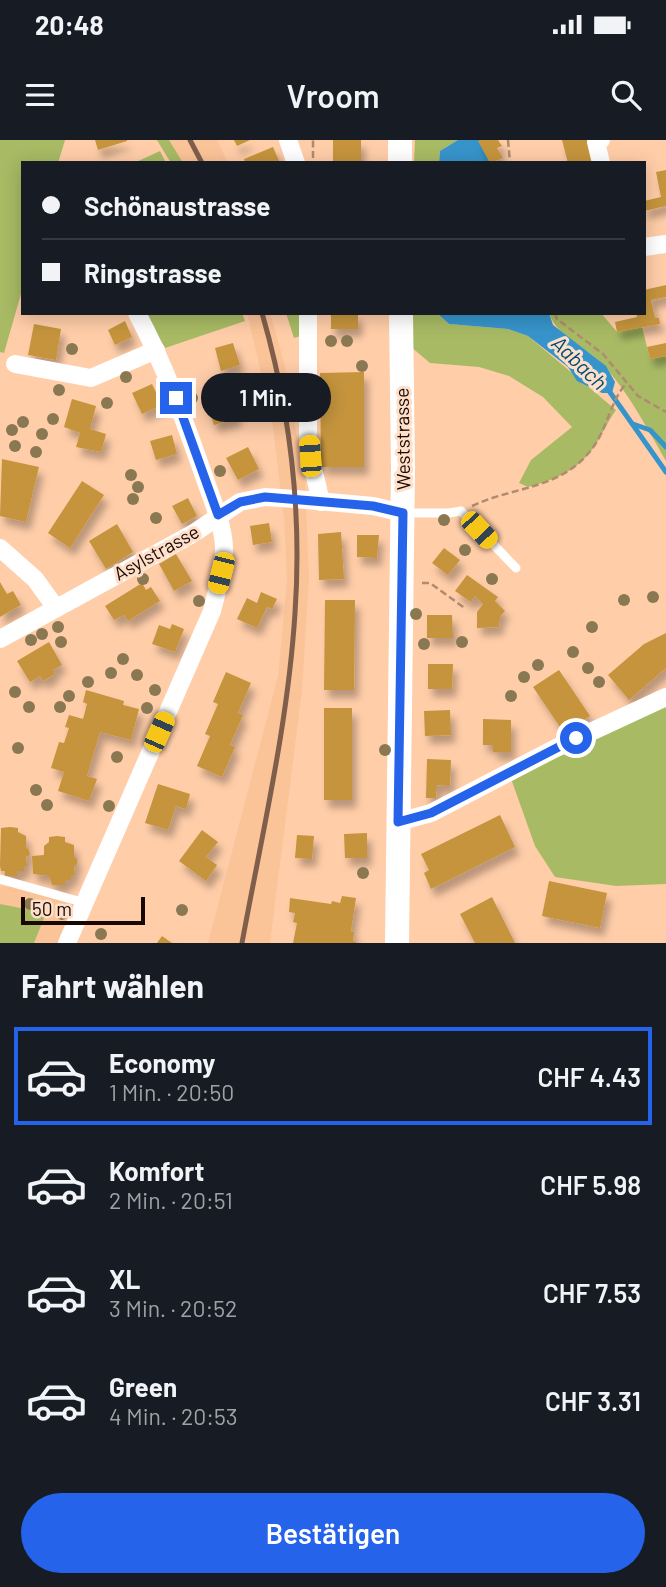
<!DOCTYPE html>
<html lang="de">
<meta charset="utf-8">
<style>
:root{--surface:#171b24;--page:#242831;--text:#f1f3f6;--muted:#9ea1a6;--line:#363941;--accent:#2563eb}
body{margin:0;font-family:Barlow,sans-serif;background:var(--page);color:var(--text);height:100vh;display:flex;flex-direction:column;font-size:26px;white-space:nowrap}
*{box-sizing:border-box;margin:0}
p{font-size:23px;color:var(--muted)}
.icon{flex:none;width:38px;height:38px;fill:none;stroke:currentColor;stroke-width:2;stroke-linecap:round;stroke-linejoin:round}
.map{position:relative;height:803px;overflow:hidden}
.side{display:flex;flex-direction:column;background:var(--surface);flex:1}
.side>*{flex:none}
.banner{position:absolute;left:21px;top:21px;width:625px;height:154px;border-radius:0px;box-shadow:0 4px 18px #0003;display:grid;align-content:center;height:154px;padding:0 21px;background:var(--surface)}
.scale{position:absolute;left:21px;bottom:18px;width:124px;box-sizing:border-box;padding-left:7px;border:4px solid #190800;border-top:0;font-size:19px;line-height:24px;white-space:nowrap;color:#190800;-webkit-text-stroke:5px #fedfc9;paint-order:stroke}
.end{position:absolute;width:32px;height:32px;margin:-16px;border:9px solid #2563eb;background:#fff;box-shadow:0 0 0 4px #fff}
.from{border-radius:50%}
.bubble{position:absolute;height:49px;border-radius:24px;background:var(--surface);box-shadow:0 4px 18px #0003;font-size:23px;font-weight:600;line-height:49px;text-align:center}
.car{position:absolute;width:21px;height:42px;margin:-21px -10px;border-radius:9px;box-shadow:0 0 5px 2px #0007;background:linear-gradient(#f5c518 24%,#345 0 40%,#f5c518 0 76%,#345 0 86%,#f5c518 0)}
.banner b{display:flex;align-items:center;gap:24px;height:66px;font-size:26px}
.banner b+b{border-top:2px solid var(--line)}
.banner i{width:18px;height:18px;background:var(--text)}
ul{padding:0;list-style:none}
li{display:flex;align-items:center;gap:21px;height:98px;margin:0 14px 10px;padding:0 7px;border:4px solid transparent;border-radius:0px}
li div{flex:1}
li b{display:block;font-size:26px}
li em{font-style:normal;font-weight:600}
li.selected{border-color:var(--accent)}
li>.icon{width:63px;height:63px;stroke-width:1.5}
h2{padding:0 21px;font-size:32px;line-height:84px}
.cta{display:flex;gap:14px;margin-top:auto;padding:14px 21px}
.cta a{flex:1;height:80px;border-radius:42px;background:var(--accent);color:#fff;font-size:28px;font-weight:600;line-height:80px;text-align:center}
.status{display:flex;justify-content:space-between;align-items:center;height:49px;padding:0 35px;background:var(--surface);direction:ltr}
.status svg{height:19px;fill:currentColor}
header{display:flex;justify-content:space-between;align-items:center;height:91px;padding:0 21px;background:var(--surface);font-size:32px;font-weight:600}
.map>svg:first-child{display:block}
</style>
<div class="status"><b>20:48</b><svg viewBox="0 0 49 12"><path d="M0 12V9h3v3zM5 12V6h3v6zM10 12V3h3v9zM15 12V0h3v12zM26 1h20v11H26zM47 4h2v5h-2z"/></svg></div>
<header><svg class="icon" aria-label="menu" viewBox="0 0 24 24"><path d="M4 6h16M4 12h16M4 18h16"/></svg>Vroom<svg class="icon" aria-label="search" viewBox="0 0 24 24"><circle cx="10" cy="10" r="6"/><path d="M15 15l6 6"/></svg></header>
<div class="map">
<svg width="666" height="803" viewBox="0 0 666 803">
<defs>
<filter id="shadow"><feDropShadow dx="4.5" dy="8" stdDeviation="3.5" flood-color="#0004"/></filter>
</defs>
<rect width="100%" height="100%" fill="#ffcda8"/>
<!-- built -->
<g fill="#fbc398">
<path d="M157,0H217L228,23H171Z"/>
<path d="M247,173H270L285,226L305,344L309,438L302,550L270,803H208L278,536L287,442L284,379L272,279Z"/>
<path d="M0,746L85,763L67,803H0Z"/>
</g>
<!-- green -->
<g fill="#a8ba64">
<path d="M0,0H65L58,23H23V147L4,213L0,212Z"/>
<path d="M157,0H169L183,23H171Z"/>
<path d="M415,0H458L440,11L439,23H414Z"/>
<path d="M160,11L166,23H134Z"/>
<path d="M146,173H242L245,181L165,208Z"/>
<path d="M286,173H303L304,195L294,198Z"/>
<path d="M411,173H437L449,184L508,189L528,196L616,270C608,281 603,293 596,304C579,330 557,339 528,347L519,343L531,320L572,287L543,257L509,236L479,227L430,223L410,206Z"/>
<path d="M549,173H601L617,192L642,187L650,219L666,216V321C648,290 631,257 607,229C590,208 558,199 549,173Z"/>
<path d="M666,557V744L616,746L555,737L535,706L509,633Z"/>
<path d="M0,764L46,773L34,803H0Z"/>
</g>
<!-- water -->
<g fill="#3794cb">
<path d="M458,0H480L491,23H439L440,11Z"/>
<path d="M437,173H549L553,185L606,226L615,242L612,253H602L577,241L568,227L528,196L508,189L449,184Z"/>
</g>
<g fill="none" stroke-linecap="round" stroke-linejoin="round">
<!-- stream -->
<g stroke="#3794cb" stroke-width="5">
<path d="M607,248L666,332"/>
<path d="M633,284L650,290L666,307"/>
</g>
</g>
<!-- building -->
<g fill="#c5943c" filter="url(#shadow)">
<path d="M95,0H127V1L98,10Z"/>
<path d="M234,0H250L237,6Z"/>
<rect x="333" y="0" width="28" height="23"/>
<path d="M480,0H498L502,6L497,8L503,18L490,23L478,1Z"/>
<path d="M562,0H587L593,23H568Z"/>
<path d="M273,7L280,23H245L244,19Z"/>
<path d="M666,30V66L644,71V61L661,57L656,32Z"/>
<path d="M666,145V157L651,160L655,178H659L660,184L617,192L615,182L637,177L636,173H644V150Z"/>
<rect x="331" y="173" width="27" height="16"/>
<path d="M125,181L132,197L115,205L108,190Z"/>
<path d="M34,184L61,189L56,220L28,215Z"/>
<path d="M233,203L240,225L221,231L215,208Z"/>
<path d="M666,203V216L650,219L647,207Z"/>
<path d="M364,232V327H321L320,233Z"/>
<path d="M152,244L162,265L142,274L132,253Z"/>
<path d="M230,252L238,278L214,285L206,260Z"/>
<path d="M72,259L96,266L90,289L106,294L101,312L76,307L80,293L64,287Z"/>
<path d="M172,295L177,314L156,320L150,301Z"/>
<path d="M248,307L259,329L238,340L226,318Z"/>
<path d="M2,319L39,327L26,382L0,376Z"/>
<path d="M82,341L104,355L70,408L48,393Z"/>
<path d="M188,358L197,376L182,384L172,366Z"/>
<path d="M269,383L272,402L253,405L250,386Z"/>
<path d="M117,384L133,412L106,429L89,401Z"/>
<path d="M341,392L344,439L319,440L318,394Z"/>
<path d="M357,395H379L377,418L357,417Z"/>
<path d="M444,408L460,420L448,435L432,423Z"/>
<path d="M176,414L192,441L174,451L159,424Z"/>
<path d="M467,435L498,457L495,461L505,471L500,477L499,487L477,488V472L483,464L475,456L471,462L455,451Z"/>
<path d="M0,442L7,454L13,451L21,465L0,477Z"/>
<path d="M142,443L146,450L151,447L160,461L128,481L124,475L114,480L105,466Z"/>
<path d="M261,452L277,459L272,469L267,467L257,488L237,479L247,458L257,463Z"/>
<path d="M325,460H355L354,550H324Z"/>
<path d="M427,475H452L453,498H427Z"/>
<path d="M172,484L184,489L175,512L152,504L159,485L170,489Z"/>
<path d="M666,493V528L629,560L608,535L644,504Z"/>
<path d="M49,502L62,525L53,530L55,534L43,541L40,536L30,542L17,521Z"/>
<path d="M428,524H453L452,549H428Z"/>
<path d="M559,530L590,576L564,593L533,547Z"/>
<path d="M226,532L251,543L238,573L243,575L230,605L235,607L222,637L197,626L210,596L205,594L218,564L213,562Z"/>
<path d="M86,550L124,561L123,565L139,569L131,600L100,592L87,636L97,639L89,661L58,651L64,632L51,628L59,602L64,603L69,588L65,587L69,575L83,579L87,564L83,562Z"/>
<rect x="324" y="568" width="28" height="92"/>
<path d="M450,570L451,595L425,596L424,571Z"/>
<path d="M483,579L511,580V612H493V605H483Z"/>
<path d="M427,619L451,620L450,646L437,645L436,658H426Z"/>
<path d="M158,644L190,654L186,669L176,666L168,690L145,683Z"/>
<path d="M500,675L515,707L431,749L424,733L429,730L421,714Z"/>
<path d="M10,687L18,688V692L26,696V707L29,710L30,715L26,717L27,726H24V731H17V736H5V731H1L0,726L1,688Z"/>
<path d="M202,690L218,702L206,717L217,725L206,741L179,721Z"/>
<path d="M367,693V718H345L344,694Z"/>
<path d="M297,695L314,696L312,719L295,718Z"/>
<path d="M57,696L65,697V702L74,705V716L77,719V724L74,727L75,735H71V740H65V745H52L49,736L33,734L32,716L44,715V706L49,702V697Z"/>
<path d="M549,741L607,753L600,788L542,776Z"/>
<path d="M342,756L356,758L351,791L354,792L353,801L358,803H293L297,783L293,782L295,773L289,772L290,758L331,764L332,761L340,763Z"/>
<path d="M492,757L515,803H475L460,774Z"/>
<path d="M162,796L172,803H157Z"/>
</g>
<g fill="none" stroke-linecap="round" stroke-linejoin="round">
<!-- path -->
<g stroke="#b18a6f" stroke-width="2.5" stroke-dasharray="7 3.5" stroke-linecap="butt">
<path d="M508,0L510,23"/>
<path d="M313,18V0"/>
<path d="M555,173L557,179L603,214L638,256L666,272"/>
<path d="M472,366C517,345 563,350 594,306C607,288 612,258 626,244"/>
<path d="M422,443H430L466,469"/>
</g>
<!-- service -->
<g stroke="#fff" stroke-width="9">
<path d="M405,373H449L461,371L516,428"/>
<path d="M0,739L85,763"/>
</g>
<!-- minor -->
<g stroke="#fff" stroke-width="18">
<path d="M288,0L296,23"/>
<path d="M601,0L596,2L601,23"/>
<path d="M644,107L666,104"/>
<path d="M308,173V295L310,315L321,362"/>
<path d="M15,224L91,238L156,210"/>
<path d="M0,408L35,439L56,468"/>
<path d="M0,499L194,393L240,362L265,357L295,359L373,366L403,373"/>
<path d="M398,682L431,673L554,609L666,557"/>
<path d="M67,803L212,471C217,450 224,428 224,407C223,384 212,360 205,339C185,282 165,226 137,173"/>
</g>
<!-- secondary -->
<g stroke="#fff" stroke-width="24">
<path d="M400,0V23"/>
<path d="M397,803L403,329L401,173"/>
</g>
<!-- rail -->
<g stroke="#7f5f4b" stroke-width="5">
<path d="M190,0L202,23"/>
<path d="M242,803C262,694 288,584 295,473C302,372 290,270 262,173"/>
</g>
</g>
<!-- trees -->
<g fill="#8a7852">
<circle cx="331" cy="201" r="6"/>
<circle cx="347" cy="201" r="6"/>
<circle cx="72" cy="209" r="6"/>
<circle cx="362" cy="226" r="6"/>
<circle cx="126" cy="237" r="6"/>
<circle cx="59" cy="250" r="6"/>
<circle cx="192" cy="258" r="6"/>
<circle cx="107" cy="263" r="6"/>
<circle cx="53" cy="279" r="6"/>
<circle cx="23" cy="282" r="6"/>
<circle cx="12" cy="290" r="6"/>
<circle cx="42" cy="294" r="6"/>
<circle cx="15" cy="306" r="6"/>
<circle cx="36" cy="312" r="6"/>
<circle cx="220" cy="331" r="6"/>
<circle cx="131" cy="335" r="6"/>
<circle cx="138" cy="347" r="6"/>
<circle cx="133" cy="359" r="6"/>
<circle cx="156" cy="378" r="6"/>
<circle cx="444" cy="380" r="6"/>
<circle cx="465" cy="410" r="6"/>
<circle cx="143" cy="439" r="6"/>
<circle cx="492" cy="439" r="6"/>
<circle cx="653" cy="457" r="6"/>
<circle cx="624" cy="460" r="6"/>
<circle cx="199" cy="461" r="6"/>
<circle cx="416" cy="474" r="6"/>
<circle cx="58" cy="487" r="6"/>
<circle cx="592" cy="487" r="6"/>
<circle cx="42" cy="494" r="6"/>
<circle cx="31" cy="500" r="6"/>
<circle cx="61" cy="502" r="6"/>
<circle cx="462" cy="502" r="6"/>
<circle cx="424" cy="504" r="6"/>
<circle cx="573" cy="512" r="6"/>
<circle cx="123" cy="519" r="6"/>
<circle cx="538" cy="525" r="6"/>
<circle cx="588" cy="528" r="6"/>
<circle cx="111" cy="533" r="6"/>
<circle cx="137" cy="535" r="6"/>
<circle cx="524" cy="537" r="6"/>
<circle cx="88" cy="542" r="6"/>
<circle cx="599" cy="542" r="6"/>
<circle cx="155" cy="550" r="6"/>
<circle cx="15" cy="552" r="6"/>
<circle cx="69" cy="556" r="6"/>
<circle cx="511" cy="556" r="6"/>
<circle cx="29" cy="567" r="6"/>
<circle cx="60" cy="567" r="6"/>
<circle cx="147" cy="568" r="6"/>
<circle cx="18" cy="608" r="6"/>
<circle cx="385" cy="610" r="6"/>
<circle cx="117" cy="617" r="6"/>
<circle cx="36" cy="650" r="6"/>
<circle cx="47" cy="665" r="6"/>
<circle cx="109" cy="666" r="6"/>
<circle cx="363" cy="733" r="6"/>
<circle cx="30" cy="764" r="6"/>
<circle cx="182" cy="770" r="6"/>
<circle cx="62" cy="774" r="6"/>
<circle cx="101" cy="794" r="6"/>
</g>
<g fill="none" stroke-linecap="round" stroke-linejoin="round">
<!-- route -->
<path stroke="#2563eb" stroke-width="9" d="M176,258L218,375L240,362L265,357L373,366L403,373L398,682L431,673L576,598"/>
</g>
<g text-anchor="middle" dominant-baseline="central" stroke-width="6" stroke-linejoin="round" paint-order="stroke">
<!-- street labels -->
<g font-size="19" fill="#190800" stroke="#fedfc9">
<text transform="translate(402 299) rotate(-91)">Weststrasse</text>
<text transform="translate(156 412) rotate(-29)">Asylstrasse</text>
</g>
<!-- water labels -->
<g font-size="21" font-style="italic" fill="#014d73" stroke="#fedfc9">
<text transform="translate(580 222) rotate(44)">Aabach</text>
</g>
</g>
</svg>
<div class="scale">50 m</div>
<i class="end from" style="left:576px;top:598px"></i>
<i class="end" style="left:176px;top:258px"></i>
<div class="bubble" style="left:201px;top:233px;width:130px">1 Min.</div>
<i class="car" style="left:310px;top:316px;rotate:356deg"></i>
<i class="car" style="left:479px;top:390px;rotate:137deg"></i>
<i class="car" style="left:221px;top:433px;rotate:194deg"></i>
<i class="car" style="left:159px;top:592px;rotate:24deg"></i>
<div class="banner">
<b><i class="from"></i>Schönaustrasse</b>
<b><i></i>Ringstrasse</b>
</div>
</div>
<section class="side">
<h2>Fahrt wählen</h2>
<ul>
<li class="selected"><svg class="icon" aria-label="car" viewBox="0 0 24 24"><path d="M5 17H2v-5l4-1 3-4h7l3 4 3 1v5h-3M9 17h6M6 11h13"/><circle cx="7" cy="17" r="2"/><circle cx="17" cy="17" r="2"/></svg><div><b>Economy</b><p>1 Min. · 20:50</p></div><em>CHF 4.43</em></li>
<li><svg class="icon" aria-label="car" viewBox="0 0 24 24"><path d="M5 17H2v-5l4-1 3-4h7l3 4 3 1v5h-3M9 17h6M6 11h13"/><circle cx="7" cy="17" r="2"/><circle cx="17" cy="17" r="2"/></svg><div><b>Komfort</b><p>2 Min. · 20:51</p></div><em>CHF 5.98</em></li>
<li><svg class="icon" aria-label="car" viewBox="0 0 24 24"><path d="M5 17H2v-5l4-1 3-4h7l3 4 3 1v5h-3M9 17h6M6 11h13"/><circle cx="7" cy="17" r="2"/><circle cx="17" cy="17" r="2"/></svg><div><b>XL</b><p>3 Min. · 20:52</p></div><em>CHF 7.53</em></li>
<li><svg class="icon" aria-label="car" viewBox="0 0 24 24"><path d="M5 17H2v-5l4-1 3-4h7l3 4 3 1v5h-3M9 17h6M6 11h13"/><circle cx="7" cy="17" r="2"/><circle cx="17" cy="17" r="2"/></svg><div><b>Green</b><p>4 Min. · 20:53</p></div><em>CHF 3.31</em></li>
</ul>
<div class="cta"><a>Bestätigen</a></div>
</section>
